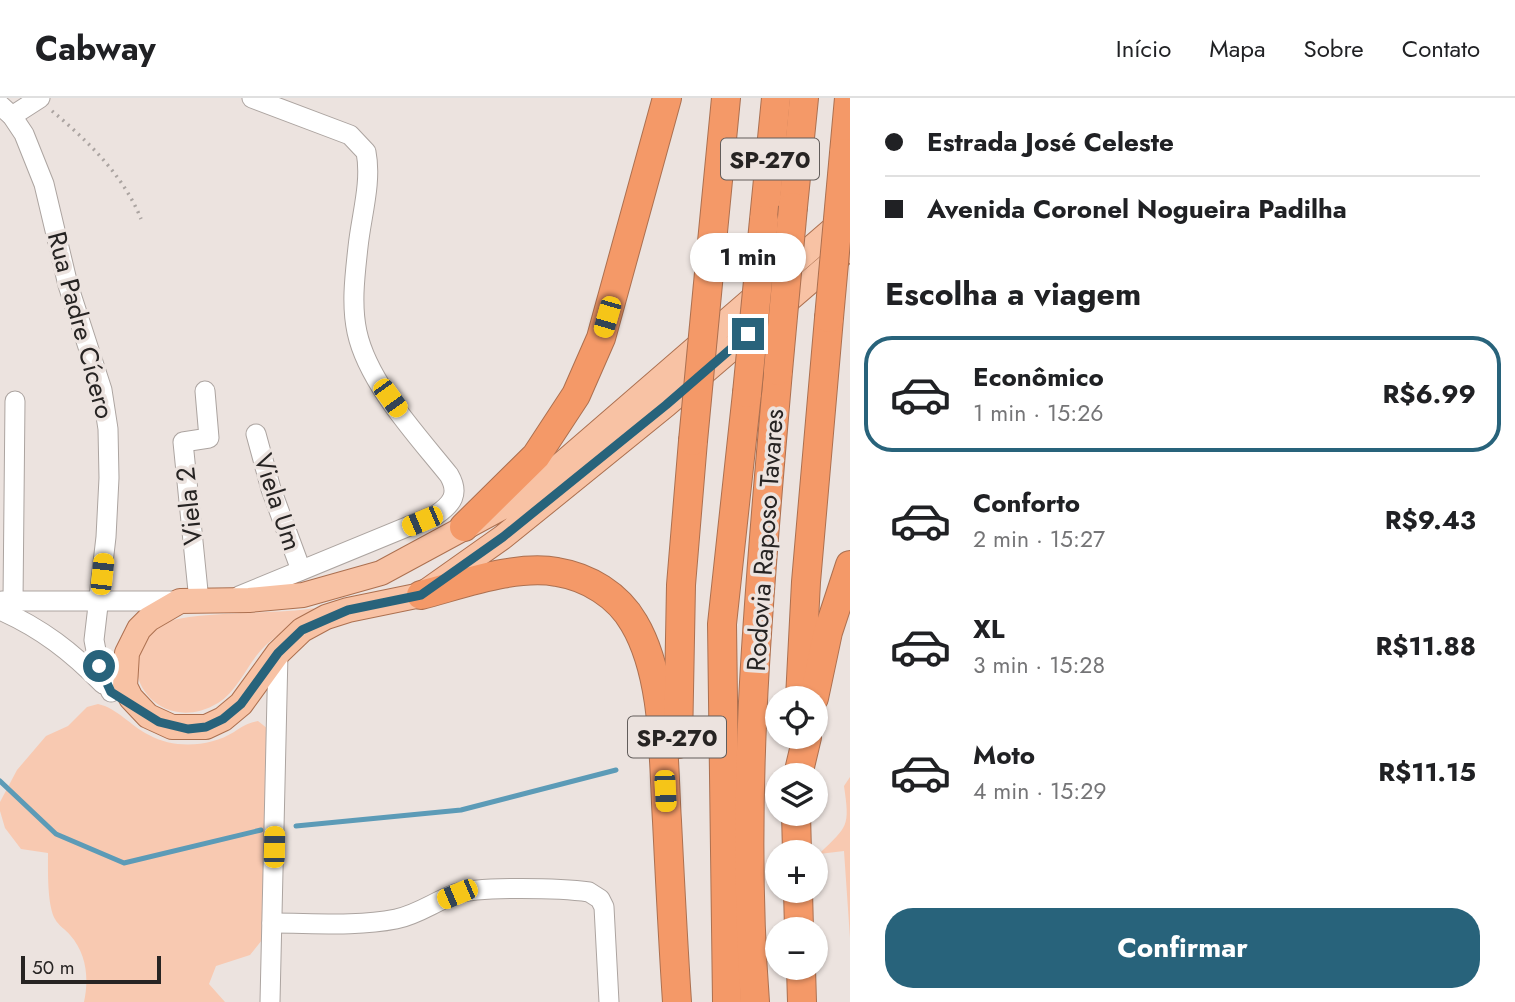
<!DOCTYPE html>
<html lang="pt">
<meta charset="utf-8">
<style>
:root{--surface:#fff;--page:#f2f2f2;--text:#202124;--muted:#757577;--line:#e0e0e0;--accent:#28637b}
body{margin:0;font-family:Jost,sans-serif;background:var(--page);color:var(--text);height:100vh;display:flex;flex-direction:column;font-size:26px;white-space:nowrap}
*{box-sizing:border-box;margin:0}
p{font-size:23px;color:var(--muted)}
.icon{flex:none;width:38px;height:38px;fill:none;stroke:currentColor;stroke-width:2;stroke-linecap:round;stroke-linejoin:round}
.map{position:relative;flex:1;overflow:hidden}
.details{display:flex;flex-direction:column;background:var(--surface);width:665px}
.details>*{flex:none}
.top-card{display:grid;align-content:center;height:154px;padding:0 35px;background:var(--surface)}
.fabs{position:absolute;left:765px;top:588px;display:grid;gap:14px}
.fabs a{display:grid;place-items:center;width:63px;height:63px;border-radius:50%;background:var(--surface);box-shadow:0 2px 5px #0004;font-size:35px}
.scale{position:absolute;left:21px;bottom:18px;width:140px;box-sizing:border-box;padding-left:7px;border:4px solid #272423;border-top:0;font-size:19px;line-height:24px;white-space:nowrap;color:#272423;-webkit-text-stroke:5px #ece3df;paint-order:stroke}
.end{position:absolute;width:32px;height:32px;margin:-16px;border:9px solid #28637b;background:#fff;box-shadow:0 0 0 4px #fff}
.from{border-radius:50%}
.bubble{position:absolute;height:49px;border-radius:24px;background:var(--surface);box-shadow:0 2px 5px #0004;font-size:23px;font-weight:700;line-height:49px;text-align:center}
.car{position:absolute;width:21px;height:42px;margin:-21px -10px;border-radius:9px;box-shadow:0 0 5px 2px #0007;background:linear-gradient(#f5c518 24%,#345 0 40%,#f5c518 0 76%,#345 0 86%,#f5c518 0)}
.top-card b{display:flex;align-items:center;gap:24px;height:66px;font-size:26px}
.top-card b+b{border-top:2px solid var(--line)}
.top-card i{width:18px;height:18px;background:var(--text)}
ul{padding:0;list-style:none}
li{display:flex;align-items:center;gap:21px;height:116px;margin:0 14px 10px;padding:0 21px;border:4px solid transparent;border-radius:28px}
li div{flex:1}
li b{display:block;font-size:26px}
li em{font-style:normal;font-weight:700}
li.current{border-color:var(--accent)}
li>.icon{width:63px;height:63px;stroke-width:1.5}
h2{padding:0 35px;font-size:32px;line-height:84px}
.primary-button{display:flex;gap:14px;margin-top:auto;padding:14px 35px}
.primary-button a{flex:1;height:80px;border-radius:28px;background:var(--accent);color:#fff;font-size:28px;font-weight:700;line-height:80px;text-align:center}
header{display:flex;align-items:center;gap:42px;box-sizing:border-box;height:98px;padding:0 35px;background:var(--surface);border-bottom:2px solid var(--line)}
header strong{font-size:33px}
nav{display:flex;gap:38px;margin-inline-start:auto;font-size:24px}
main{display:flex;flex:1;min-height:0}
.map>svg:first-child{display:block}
</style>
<header>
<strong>Cabway</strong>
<nav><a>Início</a><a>Mapa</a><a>Sobre</a><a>Contato</a></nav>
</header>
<main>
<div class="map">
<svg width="850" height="904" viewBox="0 0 850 904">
<rect width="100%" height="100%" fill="#ece3df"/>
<!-- green -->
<g fill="#f8c9b1">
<path d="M314,510C310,516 275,538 265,548C247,565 239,592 218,605C156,642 104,564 161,527C185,512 278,517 314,510Z"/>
<path d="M98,606C117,610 131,628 149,637C174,651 210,649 234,634C243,628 247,625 258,623L268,631L262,842L250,857L216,868L209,886L225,904H84C89,881 87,856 70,837C66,832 58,827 55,821C47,807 48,772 48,755L21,751L5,730L0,713V704L17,672L46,638L68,628L87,609Z"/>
<path d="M850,679V840L844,753L819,756C848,728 850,729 844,688Z"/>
</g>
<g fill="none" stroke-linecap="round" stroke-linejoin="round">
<!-- stream -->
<g stroke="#5c9bb7" stroke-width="5">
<path d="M0,683L56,736L124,765L261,732"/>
<path d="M296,728L461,712L616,672"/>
</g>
<defs>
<g id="minor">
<path d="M0,7L12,18L24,36L44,86L68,187L102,292L108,331L109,380L106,439L94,542L99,568L111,594"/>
<path d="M12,18L40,0"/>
<path d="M256,336L271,391L301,472"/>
<path d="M239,498L436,417C452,406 460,396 449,377C417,337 368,285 357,234C351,206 355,177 358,149C361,119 372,84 366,54L350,37L252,0"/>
<path d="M2,503H180"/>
<path d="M13,503L15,303"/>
<path d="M199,503L183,344L209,340L205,293"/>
<path d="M0,512C41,530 72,554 103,586"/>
<path d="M272,825C313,825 356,829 396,821C417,817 434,804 455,796C479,788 562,790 589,794L600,801L604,809L609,904"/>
<path d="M270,904L278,555"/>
</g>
<path id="major" d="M847,119L527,396L381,475L303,497L249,502L180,503L149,521L139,531L127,555L125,588L131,600L148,618L172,629H206L223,621L241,606L278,555L302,532L326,519L348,512L421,497L503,439L666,307L850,149"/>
<g id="highway">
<path d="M844,55L849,0"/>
<path d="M793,109L804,0"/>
<path d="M764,122L776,0"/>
<path d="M709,175L726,0"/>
<path d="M464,429L536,358L576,297L601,240L667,0"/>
<path d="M421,497C460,487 517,466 557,474C588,479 618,497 634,525C666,579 663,662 667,723C670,783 673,844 677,904"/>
<path d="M800,600L806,484L829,220"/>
<path d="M814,600L828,534L850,467"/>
<path d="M678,646L681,487L693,343"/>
<path d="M798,677L807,639"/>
<path d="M796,716L797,754"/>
<path d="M798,793L799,831"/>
<path d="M801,870L802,904"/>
<path d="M727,904L722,526L747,295"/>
<path d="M755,904C739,694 760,483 778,273"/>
</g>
</defs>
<!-- minor casing -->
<use href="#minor" stroke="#aca4a0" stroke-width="21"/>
<!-- major casing -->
<use href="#major" stroke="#ac7050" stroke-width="26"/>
<!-- highway casing -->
<use href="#highway" stroke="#ac7050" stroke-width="30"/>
<!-- path -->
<path stroke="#aba4a1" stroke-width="3.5" stroke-dasharray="2 5" stroke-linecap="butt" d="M52,13C87,42 124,78 141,121"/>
<!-- minor -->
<use href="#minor" stroke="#fff" stroke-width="19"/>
<!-- major -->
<use href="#major" stroke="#f8c2a4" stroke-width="24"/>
<!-- highway -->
<use href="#highway" stroke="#f49968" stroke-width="28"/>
<defs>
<g id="highway-bridge">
<path d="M829,220L844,55"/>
<path d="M778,273L793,109"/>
<path d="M747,295L764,122"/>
<path d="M693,343L709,175"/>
</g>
</defs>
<!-- highway-bridge casing -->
<use href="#highway-bridge" stroke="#ac7050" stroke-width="30" stroke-linecap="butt"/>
<!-- highway-bridge -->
<use href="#highway-bridge" stroke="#f49968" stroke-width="28"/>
</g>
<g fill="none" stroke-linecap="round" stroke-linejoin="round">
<!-- route -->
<path stroke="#28637b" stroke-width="9" d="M99,568L111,594L159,624L188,631L206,629L223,621L241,606L278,555L302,532L348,512L421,497L503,439L666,307L748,236"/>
</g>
<g text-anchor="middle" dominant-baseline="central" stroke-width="7" stroke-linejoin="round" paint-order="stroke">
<!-- shield labels -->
<g fill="#ece3df" stroke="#625d5b" stroke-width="2">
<rect x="721" y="40.5" width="98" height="41" rx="5"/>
<rect x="628" y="618.5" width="98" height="41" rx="5"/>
</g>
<g font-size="24" font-weight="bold" fill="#272423">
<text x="770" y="61">SP-270</text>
<text x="677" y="639">SP-270</text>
</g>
<!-- street labels -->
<g font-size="26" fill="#272423" stroke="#ece3df">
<text transform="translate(81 227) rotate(75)">Rua Padre Cícero</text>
<text transform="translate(278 404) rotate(72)">Viela Um</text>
<text transform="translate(189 408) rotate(-96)">Viela 2</text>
<text transform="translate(765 442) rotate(-86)">Rodovia Raposo Tavares</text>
</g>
</g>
</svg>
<div class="fabs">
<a><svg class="icon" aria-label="locate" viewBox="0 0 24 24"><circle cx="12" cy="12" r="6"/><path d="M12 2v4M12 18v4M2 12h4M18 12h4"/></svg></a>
<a><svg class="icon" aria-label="layers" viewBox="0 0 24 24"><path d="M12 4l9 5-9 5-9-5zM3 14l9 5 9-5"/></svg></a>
<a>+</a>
<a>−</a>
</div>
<div class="scale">50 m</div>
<i class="end from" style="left:99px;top:568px"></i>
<i class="end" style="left:748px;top:236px"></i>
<div class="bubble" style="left:690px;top:135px;width:116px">1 min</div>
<i class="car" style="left:607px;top:219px;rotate:196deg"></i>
<i class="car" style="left:390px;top:300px;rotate:144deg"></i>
<i class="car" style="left:422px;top:423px;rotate:247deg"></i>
<i class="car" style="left:102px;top:476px;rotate:6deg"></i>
<i class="car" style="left:665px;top:693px;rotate:177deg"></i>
<i class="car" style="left:274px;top:749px;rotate:1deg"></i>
<i class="car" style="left:457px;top:796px;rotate:247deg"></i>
</div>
<section class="details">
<div class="top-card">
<b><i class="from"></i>Estrada José Celeste</b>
<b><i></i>Avenida Coronel Nogueira Padilha</b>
</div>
<h2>Escolha a viagem</h2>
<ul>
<li class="current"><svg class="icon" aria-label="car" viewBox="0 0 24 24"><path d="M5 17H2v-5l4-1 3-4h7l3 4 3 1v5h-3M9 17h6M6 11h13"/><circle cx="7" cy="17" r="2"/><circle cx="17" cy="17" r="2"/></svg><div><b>Econômico</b><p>1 min · 15:26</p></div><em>R$6.99</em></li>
<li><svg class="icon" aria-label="car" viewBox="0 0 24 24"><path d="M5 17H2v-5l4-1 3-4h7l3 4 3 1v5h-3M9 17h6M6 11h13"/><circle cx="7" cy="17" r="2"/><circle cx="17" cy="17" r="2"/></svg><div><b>Conforto</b><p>2 min · 15:27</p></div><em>R$9.43</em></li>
<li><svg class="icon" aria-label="car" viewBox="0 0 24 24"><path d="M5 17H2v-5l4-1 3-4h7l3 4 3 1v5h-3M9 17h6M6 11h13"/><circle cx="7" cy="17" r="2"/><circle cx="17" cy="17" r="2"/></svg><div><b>XL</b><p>3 min · 15:28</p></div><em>R$11.88</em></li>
<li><svg class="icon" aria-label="car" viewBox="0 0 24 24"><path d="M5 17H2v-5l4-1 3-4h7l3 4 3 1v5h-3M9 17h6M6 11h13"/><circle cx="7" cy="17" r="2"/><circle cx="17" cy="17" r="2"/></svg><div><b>Moto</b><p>4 min · 15:29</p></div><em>R$11.15</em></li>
</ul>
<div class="primary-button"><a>Confirmar</a></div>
</section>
</main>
